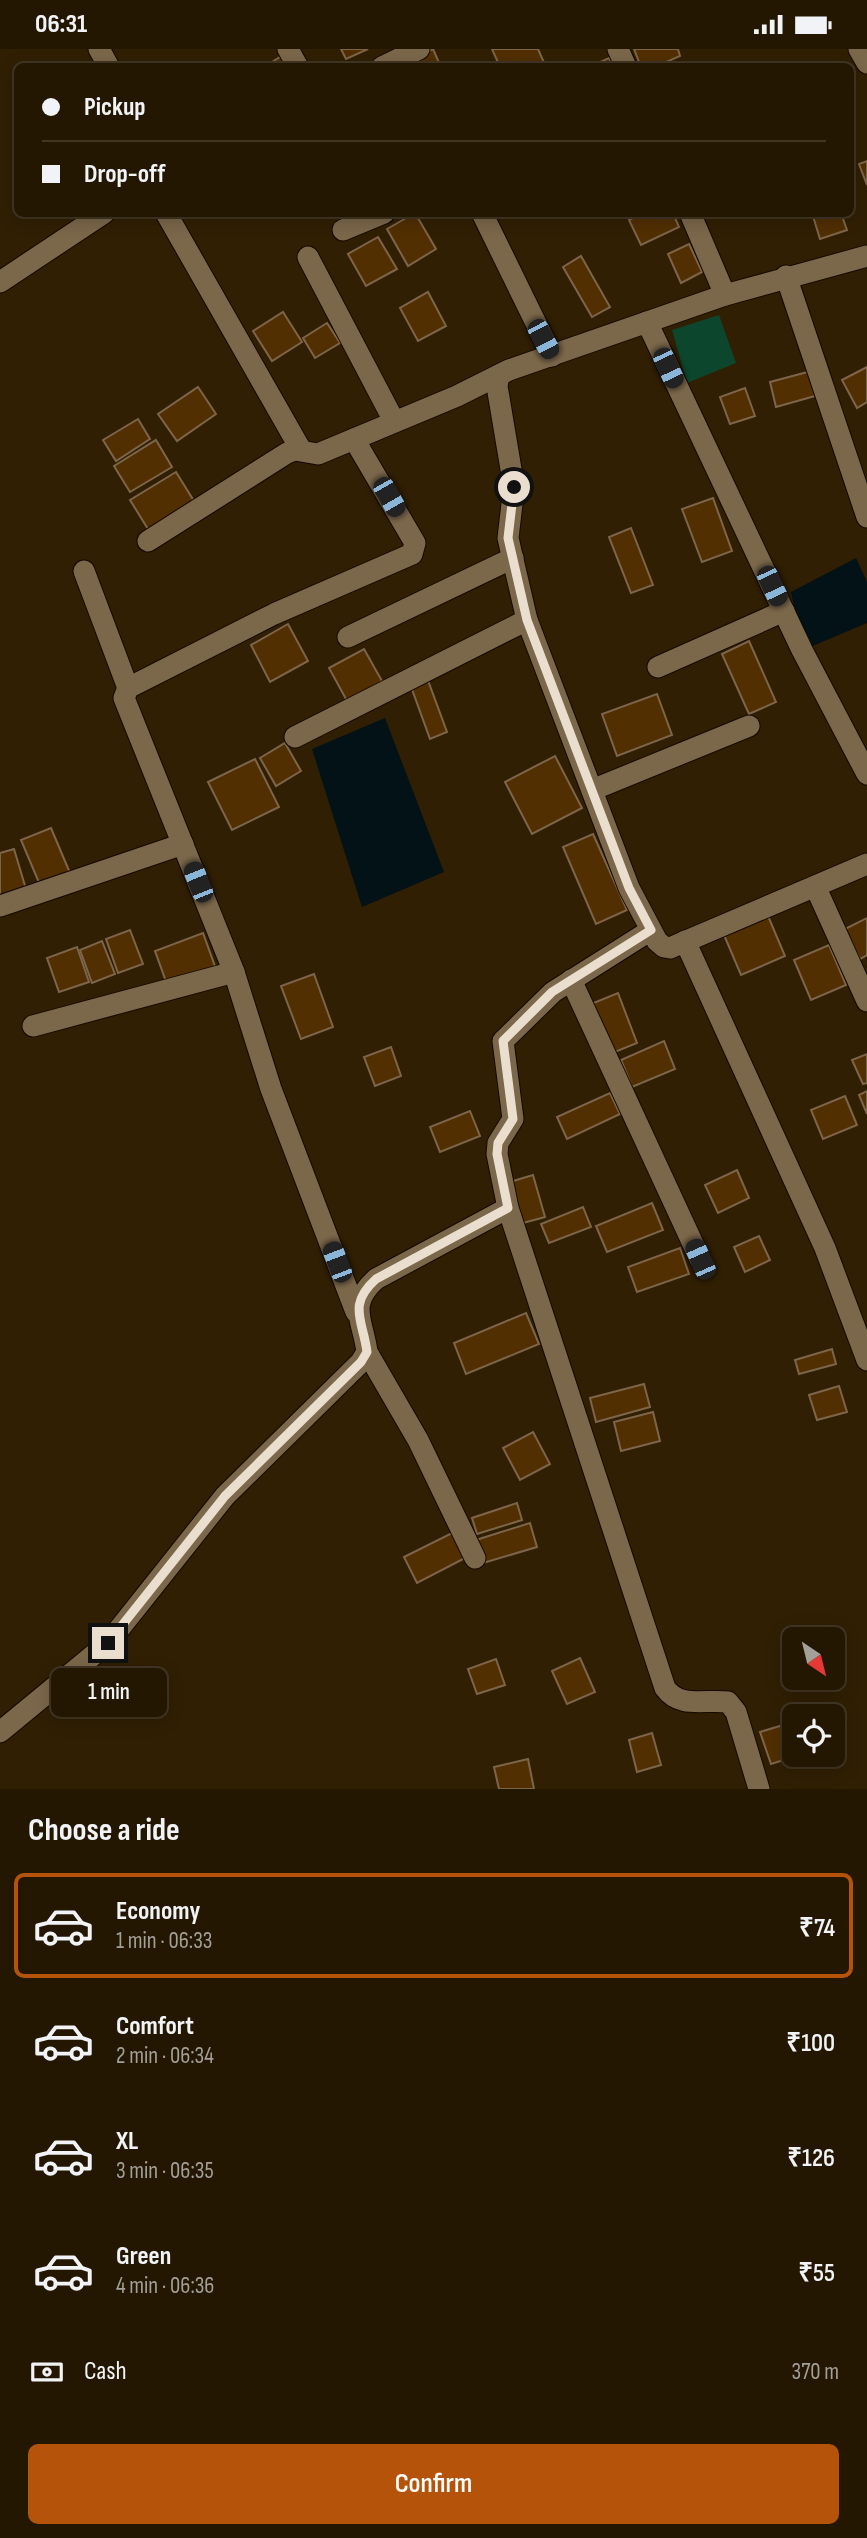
<!DOCTYPE html>
<meta charset="utf-8">
<style>
:root{--surface:#241702;--page:#2c200c;--text:#f1f3f6;--muted:#a39f99;--line:#413624;--accent:#b45309}
body{margin:0;font-family:"Sofia Sans Condensed",sans-serif;background:var(--page);color:var(--text);height:100vh;display:flex;flex-direction:column;font-size:26px;white-space:nowrap}
*{box-sizing:border-box;margin:0}
p{font-size:23px;color:var(--muted)}
.icon{flex:none;width:38px;height:38px;fill:none;stroke:currentColor;stroke-width:2;stroke-linecap:round;stroke-linejoin:round}
.map{position:relative;height:1740px;overflow:hidden}
.panel{display:flex;flex-direction:column;background:var(--surface);flex:1}
.panel>*{flex:none}
.guide{position:absolute;left:14px;top:14px;width:840px;height:154px;border-radius:10px;box-shadow:0 4px 18px #0003,0 0 0 2px var(--line);display:grid;align-content:center;height:154px;padding:0 28px;background:var(--surface)}
.needle{width:46px;rotate:145deg}
.controls{position:absolute;left:782px;top:1578px;display:grid;gap:14px}
.controls a{display:grid;place-items:center;width:63px;height:63px;border-radius:10px;background:var(--surface);box-shadow:0 4px 18px #0003,0 0 0 2px var(--line);font-size:35px}
.end{position:absolute;width:32px;height:32px;margin:-16px;border:9px solid #eadfcf;background:#111;box-shadow:0 0 0 4px #111}
.from{border-radius:50%}
.bubble{position:absolute;height:49px;border-radius:10px;background:var(--surface);box-shadow:0 4px 18px #0003,0 0 0 2px var(--line);font-size:23px;font-weight:600;line-height:49px;text-align:center}
.car{position:absolute;width:21px;height:42px;margin:-21px -10px;border-radius:9px;box-shadow:0 0 5px 2px #0007;background:linear-gradient(#222 24%,#8ab4d8 0 40%,#222 0 76%,#8ab4d8 0 86%,#222 0)}
.guide b{display:flex;align-items:center;gap:24px;height:66px;font-size:26px}
.guide b+b{border-top:2px solid var(--line)}
.guide i{width:18px;height:18px;background:var(--text)}
ul{padding:0;list-style:none}
li{display:flex;align-items:center;gap:21px;height:105px;margin:0 14px 10px;padding:0 14px;border:4px solid transparent;border-radius:10px}
li div{flex:1}
li b{display:block;font-size:26px}
li em{font-style:normal;font-weight:600}
li.on{border-color:var(--accent)}
li>.icon{width:63px;height:63px;stroke-width:1.5}
h2{padding:0 28px;font-size:32px;line-height:84px}
.pay{display:flex;align-items:center;gap:18px;height:77px;padding:0 28px;font-size:26px}
.pay p{margin-inline-start:auto}
.primary-button{display:flex;gap:14px;margin-top:auto;padding:14px 28px}
.primary-button a{flex:1;height:80px;border-radius:10px;background:var(--accent);color:#fff;font-size:28px;font-weight:600;line-height:80px;text-align:center}
.status{display:flex;justify-content:space-between;align-items:center;height:49px;padding:0 35px;background:var(--surface);direction:ltr}
.status svg{height:19px;fill:currentColor}
.map>svg:first-child{display:block}
</style>
<div class="status"><b>06:31</b><svg viewBox="0 0 49 12"><path d="M0 12V9h3v3zM5 12V6h3v6zM10 12V3h3v9zM15 12V0h3v12zM26 1h20v11H26zM47 4h2v5h-2z"/></svg></div>
<div class="map">
<svg width="867" height="1740" viewBox="0 0 867 1740">
<rect width="100%" height="100%" fill="#301f03"/>
<!-- green -->
<path fill="#0c462c" d="M719,266L736,314L687,334L672,281Z"/>
<!-- water -->
<g fill="#021217">
<path d="M856,509L867,533V574L803,601L791,543Z"/>
<path d="M385,669L444,823L362,858L312,700Z"/>
</g>
<!-- building -->
<g fill="#512f00" stroke="#7d654b" stroke-width="2">
<path d="M341,0H368L346,10Z"/>
<path d="M433,0L441,18H398V16Z"/>
<path d="M492,0H538L546,18H500Z"/>
<path d="M634,0H678L680,7L655,18H641Z"/>
<path d="M285,5L292,18H264Z"/>
<path d="M609,9L612,18H589Z"/>
<path d="M867,112V136L859,115Z"/>
<path d="M415,164L436,200L408,217L387,180Z"/>
<path d="M642,164H673L679,178L641,196L629,171Z"/>
<path d="M812,164H841L847,181L820,190Z"/>
<path d="M378,188L397,220L366,237L348,205Z"/>
<path d="M689,195L702,223L681,234L668,205Z"/>
<path d="M581,207L610,258L592,268L563,218Z"/>
<path d="M428,243L446,277L418,292L400,259Z"/>
<path d="M283,263L302,293L272,312L253,282Z"/>
<path d="M327,274L340,294L315,309L303,289Z"/>
<path d="M867,318V353L857,359L842,331Z"/>
<path d="M815,321L822,345L776,358L770,333Z"/>
<path d="M198,338L216,365L177,392L158,365Z"/>
<path d="M745,339L755,367L730,375L720,348Z"/>
<path d="M138,370L150,390L116,412L103,391Z"/>
<path d="M156,391L172,418L130,443L114,417Z"/>
<path d="M176,423L197,457L151,485L130,451Z"/>
<path d="M713,449L732,502L702,513L682,460Z"/>
<path d="M631,479L653,536L631,544L609,488Z"/>
<path d="M288,575L308,612L270,633L251,596Z"/>
<path d="M749,592L776,653L749,665L722,605Z"/>
<path d="M364,600L382,632L347,652L329,619Z"/>
<path d="M426,626L447,683L430,690L409,632Z"/>
<path d="M657,645L672,686L617,707L602,665Z"/>
<path d="M285,694L301,722L276,737L260,709Z"/>
<path d="M555,707L582,759L532,785L505,733Z"/>
<path d="M255,710L279,758L232,781L208,733Z"/>
<path d="M51,779L70,824L40,836L21,791Z"/>
<path d="M593,785L627,861L596,875L563,798Z"/>
<path d="M14,800L26,840L0,847V804Z"/>
<path d="M768,867L785,907L741,926L724,886Z"/>
<path d="M867,869V906L860,910L845,880Z"/>
<path d="M130,881L143,915L118,924L106,890Z"/>
<path d="M203,884L216,920L168,938L155,902Z"/>
<path d="M102,892L115,925L92,934L80,901Z"/>
<path d="M829,896L846,936L811,951L794,911Z"/>
<path d="M77,898L89,933L59,943L47,909Z"/>
<path d="M314,925L333,978L301,990L281,937Z"/>
<path d="M618,944L637,994L610,1005L591,955Z"/>
<path d="M664,992L675,1020L632,1038L621,1011Z"/>
<path d="M391,998L401,1027L375,1037L364,1008Z"/>
<path d="M867,1005V1034L863,1035L852,1011Z"/>
<path d="M867,1042V1065L859,1046Z"/>
<path d="M610,1044L620,1065L567,1090L557,1068Z"/>
<path d="M845,1047L857,1076L823,1090L811,1061Z"/>
<path d="M470,1062L480,1087L440,1103L430,1078Z"/>
<path d="M737,1121L749,1149L718,1164L705,1136Z"/>
<path d="M533,1126L545,1168L523,1174L510,1133Z"/>
<path d="M652,1154L663,1181L607,1203L596,1177Z"/>
<path d="M583,1158L591,1178L549,1194L541,1175Z"/>
<path d="M759,1187L770,1211L745,1223L734,1198Z"/>
<path d="M680,1199L689,1225L637,1243L628,1218Z"/>
<path d="M526,1264L539,1295L466,1325L454,1294Z"/>
<path d="M832,1300L836,1315L799,1325L795,1311Z"/>
<path d="M644,1335L650,1358L596,1373L590,1349Z"/>
<path d="M839,1337L847,1363L817,1371L809,1346Z"/>
<path d="M653,1363L660,1392L621,1402L614,1373Z"/>
<path d="M533,1383L550,1415L520,1431L503,1399Z"/>
<path d="M517,1454L522,1471L477,1485L472,1469Z"/>
<path d="M530,1474L537,1498L483,1514L476,1491Z"/>
<path d="M454,1483L467,1508L417,1534L404,1508Z"/>
<path d="M580,1609L595,1643L567,1655L552,1622Z"/>
<path d="M496,1610L505,1636L477,1645L468,1620Z"/>
<path d="M783,1676L793,1708L771,1715L760,1683Z"/>
<path d="M652,1684L661,1716L637,1723L629,1691Z"/>
<path d="M528,1710L534,1740H499L494,1718Z"/>
</g>
<g fill="none" stroke-linecap="round" stroke-linejoin="round">
<defs>
<g id="minor">
<path d="M99,0L109,18"/>
<path d="M288,0L298,18"/>
<path d="M618,0L626,18"/>
<path d="M859,0L867,14"/>
<path d="M382,18L419,0"/>
<path d="M166,164L301,401"/>
<path d="M482,164L552,307"/>
<path d="M690,164L725,246L867,207"/>
<path d="M343,181L384,164"/>
<path d="M308,208L394,372"/>
<path d="M786,227L867,468"/>
<path d="M0,233L104,164"/>
<path d="M647,273L802,601L867,725"/>
<path d="M499,326L497,337L514,438L508,489L527,571L629,839L657,892L664,898L670,899L867,815"/>
<path d="M354,390L415,494L412,505L274,565L128,639L124,649L234,923L271,1040L356,1263"/>
<path d="M148,492L287,404L295,401L318,405L457,347L509,321L725,246"/>
<path d="M84,522L128,639"/>
<path d="M348,588L513,509"/>
<path d="M658,618L784,562"/>
<path d="M295,688L527,571"/>
<path d="M592,741L749,677"/>
<path d="M816,839L867,952"/>
<path d="M0,857L183,795"/>
<path d="M651,881L553,943L503,992L513,1070L498,1094L497,1105L508,1159L665,1639C680,1660 705,1650 728,1653L736,1663L759,1740"/>
<path d="M685,892L825,1199L867,1311"/>
<path d="M571,931L700,1210"/>
<path d="M33,977L234,923"/>
<path d="M367,1303L418,1391L475,1509"/>
<path d="M0,1683L108,1594L225,1447L361,1313L367,1303C363,1271 347,1256 376,1230L508,1159"/>
</g>
</defs>
<!-- minor casing -->
<use href="#minor" stroke="#150900" stroke-width="23"/>
<!-- minor -->
<use href="#minor" stroke="#7b674a" stroke-width="21"/>
</g>
<g fill="none" stroke-linecap="round" stroke-linejoin="round">
<!-- route -->
<path stroke="#eadfcf" stroke-width="9" d="M108,1594L225,1447L361,1313L367,1303C363,1271 347,1256 376,1230L508,1159L497,1105L498,1094L513,1070L503,992L552,943L651,881L629,839L527,571L508,489L514,438"/>
</g>
</svg>
<div class="controls">
<a><svg class="needle" viewBox="-14 -14 28 28"><path d="M0-13l5 13h-10z" fill="#e53935"/><path d="M0 13l5-13h-10z" fill="#a39f99"/></svg></a>
<a><svg class="icon" aria-label="locate" viewBox="0 0 24 24"><circle cx="12" cy="12" r="6"/><path d="M12 2v4M12 18v4M2 12h4M18 12h4"/></svg></a>
</div>
<i class="end from" style="left:514px;top:438px"></i>
<i class="end" style="left:108px;top:1594px"></i>
<div class="bubble" style="left:51px;top:1619px;width:116px">1 min</div>
<i class="car" style="left:543px;top:290px;rotate:152deg"></i>
<i class="car" style="left:668px;top:319px;rotate:155deg"></i>
<i class="car" style="left:389px;top:448px;rotate:150deg"></i>
<i class="car" style="left:772px;top:537px;rotate:155deg"></i>
<i class="car" style="left:198px;top:833px;rotate:338deg"></i>
<i class="car" style="left:700px;top:1210px;rotate:336deg"></i>
<i class="car" style="left:337px;top:1213px;rotate:339deg"></i>
<div class="guide">
<b><i class="from"></i>Pickup</b>
<b><i></i>Drop-off</b>
</div>
</div>
<section class="panel">
<h2>Choose a ride</h2>
<ul>
<li class="on"><svg class="icon" aria-label="car" viewBox="0 0 24 24"><path d="M5 17H2v-5l4-1 3-4h7l3 4 3 1v5h-3M9 17h6M6 11h13"/><circle cx="7" cy="17" r="2"/><circle cx="17" cy="17" r="2"/></svg><div><b>Economy</b><p>1 min · 06:33</p></div><em>₹74</em></li>
<li><svg class="icon" aria-label="car" viewBox="0 0 24 24"><path d="M5 17H2v-5l4-1 3-4h7l3 4 3 1v5h-3M9 17h6M6 11h13"/><circle cx="7" cy="17" r="2"/><circle cx="17" cy="17" r="2"/></svg><div><b>Comfort</b><p>2 min · 06:34</p></div><em>₹100</em></li>
<li><svg class="icon" aria-label="car" viewBox="0 0 24 24"><path d="M5 17H2v-5l4-1 3-4h7l3 4 3 1v5h-3M9 17h6M6 11h13"/><circle cx="7" cy="17" r="2"/><circle cx="17" cy="17" r="2"/></svg><div><b>XL</b><p>3 min · 06:35</p></div><em>₹126</em></li>
<li><svg class="icon" aria-label="car" viewBox="0 0 24 24"><path d="M5 17H2v-5l4-1 3-4h7l3 4 3 1v5h-3M9 17h6M6 11h13"/><circle cx="7" cy="17" r="2"/><circle cx="17" cy="17" r="2"/></svg><div><b>Green</b><p>4 min · 06:36</p></div><em>₹55</em></li>
</ul>
<div class="pay"><svg class="icon" aria-label="cash" viewBox="0 0 24 24"><path d="M3 7h18v10H3z"/><circle cx="12" cy="12" r="2"/></svg>Cash<p>370 m</p></div>
<div class="primary-button"><a>Confirm</a></div>
</section>
